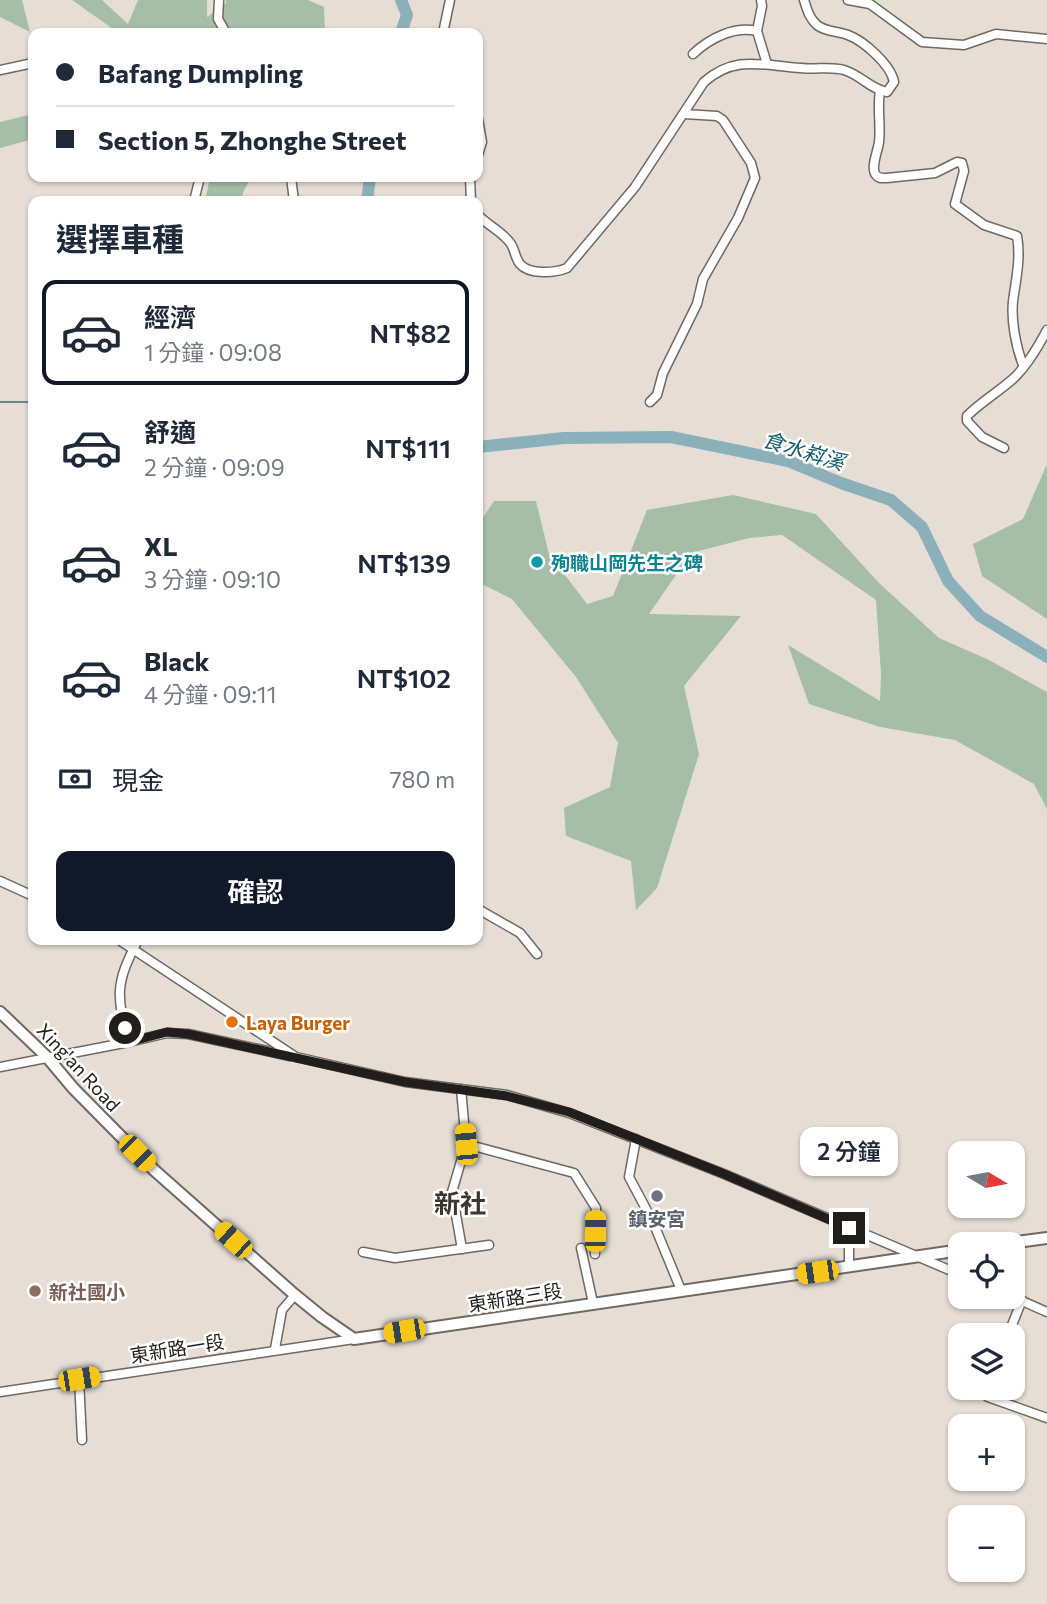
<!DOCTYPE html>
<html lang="zh-TW">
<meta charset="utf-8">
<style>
:root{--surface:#fff;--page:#f2f2f3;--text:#1f2937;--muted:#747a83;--line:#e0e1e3;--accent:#111827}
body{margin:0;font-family:Commissioner,"Noto Sans TC",sans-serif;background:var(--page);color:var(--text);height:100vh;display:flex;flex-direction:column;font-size:26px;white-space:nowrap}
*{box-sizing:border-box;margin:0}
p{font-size:23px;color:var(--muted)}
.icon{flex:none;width:38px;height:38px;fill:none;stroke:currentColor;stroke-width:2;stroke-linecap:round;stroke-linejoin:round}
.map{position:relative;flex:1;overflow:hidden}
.sheet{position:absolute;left:28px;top:196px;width:455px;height:749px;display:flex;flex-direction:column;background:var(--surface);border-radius:14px;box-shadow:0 2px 5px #0004}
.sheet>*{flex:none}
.hud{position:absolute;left:28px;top:28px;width:455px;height:154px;border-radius:14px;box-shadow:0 2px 5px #0004;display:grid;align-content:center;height:154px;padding:0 28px;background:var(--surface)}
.needle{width:46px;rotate:100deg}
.fabs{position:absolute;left:948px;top:1141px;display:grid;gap:14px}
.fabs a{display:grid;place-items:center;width:77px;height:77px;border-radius:14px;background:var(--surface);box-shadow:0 2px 5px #0004;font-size:35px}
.end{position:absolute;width:32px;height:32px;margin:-16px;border:9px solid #201d1a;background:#fff;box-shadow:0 0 0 4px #fff}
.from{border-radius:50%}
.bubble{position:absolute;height:49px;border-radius:14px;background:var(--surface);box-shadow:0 2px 5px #0004;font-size:23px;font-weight:600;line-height:49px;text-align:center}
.car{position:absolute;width:21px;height:42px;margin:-21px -10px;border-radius:9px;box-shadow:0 0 5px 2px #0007;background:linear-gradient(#f5c518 24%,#345 0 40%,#f5c518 0 76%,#345 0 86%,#f5c518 0)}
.hud b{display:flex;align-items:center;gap:24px;height:66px;font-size:26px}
.hud b+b{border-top:2px solid var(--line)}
.hud i{width:18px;height:18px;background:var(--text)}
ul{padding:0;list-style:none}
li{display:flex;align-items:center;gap:21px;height:105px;margin:0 14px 10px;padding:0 14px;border:4px solid transparent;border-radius:14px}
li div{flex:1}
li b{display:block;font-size:26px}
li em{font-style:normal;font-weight:600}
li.selected{border-color:var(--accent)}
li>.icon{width:63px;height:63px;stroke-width:1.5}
h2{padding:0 28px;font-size:32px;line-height:84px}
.pay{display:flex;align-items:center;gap:18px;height:77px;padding:0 28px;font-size:26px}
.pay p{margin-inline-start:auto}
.button{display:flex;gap:14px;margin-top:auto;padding:14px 28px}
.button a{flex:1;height:80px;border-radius:14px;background:var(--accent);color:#fff;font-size:28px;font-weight:600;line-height:80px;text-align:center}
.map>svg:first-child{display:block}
</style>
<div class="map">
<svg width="1047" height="1604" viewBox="0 0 1047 1604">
<rect width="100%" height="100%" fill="#e6ded5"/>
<!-- green -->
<g fill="#a6bda7">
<path d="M0,0H22L30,32L0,17Z"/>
<path d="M72,0H102L128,24L138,0H207V17L226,3V0H308L324,7L325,33H115L116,31Z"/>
<path d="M33,114V139L0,148V122Z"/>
<path d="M210,177H252L244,190L241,201H205Z"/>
<path d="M1047,464V619L982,576L973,544L1023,519Z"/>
<path d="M733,495L816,514L879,583L939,638L989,660L1047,692V809L1034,784L955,740L880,727L809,704L788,645L880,701L881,674L876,600L782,535L749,538L691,553L649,614L741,616L684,686L699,754L657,888L636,910L631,861L566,836L564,808L610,787L618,743L576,677L512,599L478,582V525L494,501H536L549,554L587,604L613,596L647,510Z"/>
</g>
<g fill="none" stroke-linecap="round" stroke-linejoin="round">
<!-- stream -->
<path stroke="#6c848a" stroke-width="2" d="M0,402H33"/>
<!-- river -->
<g stroke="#8cb0ba" stroke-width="12">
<path d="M401,33L407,15L401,0"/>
<path d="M367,201L370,177"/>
<path d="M478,447L564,438L671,437L788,461L841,483L891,500L922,527L948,581L980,616L1047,657"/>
</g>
<defs>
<g id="minor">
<path d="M219,0L218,19L226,33"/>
<path d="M761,0L762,6L757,31L767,64"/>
<path d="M848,0L870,4L922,42L964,45L996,34L1047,39"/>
<path d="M443,33L450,0"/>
<path d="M693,54C710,38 734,26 757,31"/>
<path d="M0,70L33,63"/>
<path d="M880,91C877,108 881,125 879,142C878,151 870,168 876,175C879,179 882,178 887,178L935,173L957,162L962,163L964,171L955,204L984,225L1017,236C1021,258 1016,279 1013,301C1011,321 1016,347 1023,365"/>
<path d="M478,119L482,142L478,155"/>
<path d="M291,177L294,201"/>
<path d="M470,177L471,201"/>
<path d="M194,201L200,177"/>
<path d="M478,215C487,225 503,232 511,244C515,250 515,258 520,264C529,275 555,273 567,268L635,187L704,82C736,54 763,66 801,68C815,70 831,66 844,70C861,75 870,89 887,92L894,82C891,65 864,41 848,35C838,31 825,32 817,25C809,18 807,9 804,0"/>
<path d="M650,402L657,395L663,373L697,304L703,279L738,218L755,178L751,163L723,120L717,116L684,114"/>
<path d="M1004,448L982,437L967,421V416C982,401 1000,391 1015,377C1028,364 1038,347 1047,330"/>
<path d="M0,881L33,896"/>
<path d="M478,909L520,933L537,954"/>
<path d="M119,940L296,1057L405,1082L507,1095L569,1113L724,1174L961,1275"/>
<path d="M129,1042C116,995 115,984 138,940"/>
<path d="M0,1067L129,1042L167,1033L188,1034L290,1056"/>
<path d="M461,1089L466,1144L452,1192L462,1249"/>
<path d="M636,1139L629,1177L653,1222L681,1290"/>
<path d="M466,1144L574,1173L596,1208L595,1254"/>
<path d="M849,1228V1267"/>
<path d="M581,1248L593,1303"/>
<path d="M363,1252L395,1258L489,1245"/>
<path d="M1013,1297L1047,1312"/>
<path d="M1008,1335L1022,1300"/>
<path d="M275,1349L282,1310L295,1295"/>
<path d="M79,1379L82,1440"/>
<path d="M986,1388L984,1394L988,1397L1047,1418"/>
<path d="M0,1392L354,1339"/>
</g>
<g id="major">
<path d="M0,1012L47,1057L73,1088L154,1170L295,1295L322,1317L354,1339L961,1250"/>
<path d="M1002,1244L1047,1238"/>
</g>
</defs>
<!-- minor casing -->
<use href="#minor" stroke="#706961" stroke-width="11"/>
<!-- major casing -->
<use href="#major" stroke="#706961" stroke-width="14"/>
<!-- minor -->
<use href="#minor" stroke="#fff" stroke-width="8"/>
<!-- major -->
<use href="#major" stroke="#fff" stroke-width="10"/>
</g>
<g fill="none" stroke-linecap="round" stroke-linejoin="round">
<!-- route -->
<path stroke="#201d1a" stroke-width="9" d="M125,1028L129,1042L167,1032L188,1034L405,1082L507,1096L569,1112L724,1174L849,1228"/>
</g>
<!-- markers -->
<circle fill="#0f9aa8" stroke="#fff" stroke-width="2.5" cx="537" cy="562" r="7"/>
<circle fill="#e8710a" stroke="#fff" stroke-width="2.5" cx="232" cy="1022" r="7"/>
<circle fill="#6b7280" stroke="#fff" stroke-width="2.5" cx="657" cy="1196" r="7"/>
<circle fill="#8d6e63" stroke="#fff" stroke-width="2.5" cx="35" cy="1291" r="7"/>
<g text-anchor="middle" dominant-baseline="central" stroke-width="5" stroke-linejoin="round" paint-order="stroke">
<!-- culture labels -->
<g font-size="19" font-weight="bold" fill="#0d838f" stroke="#fff" text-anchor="start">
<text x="551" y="562">殉職山岡先生之碑</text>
</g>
<!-- food labels -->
<g font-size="19" font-weight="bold" fill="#c56008" stroke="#fff" text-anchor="start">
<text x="246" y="1022">Laya Burger</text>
</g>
<!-- street labels -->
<g font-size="19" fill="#201d1a" stroke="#fff">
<text transform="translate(79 1067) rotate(47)">Xing'an Road</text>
<text transform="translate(515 1297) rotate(-9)">東新路三段</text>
<text transform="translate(177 1348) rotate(-9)">東新路一段</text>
</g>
<!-- worship labels -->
<g font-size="19" font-weight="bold" fill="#5b616d" stroke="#fff">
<text x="657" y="1218">鎮安宮</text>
</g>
<!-- education labels -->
<g font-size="19" font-weight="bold" fill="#785e54" stroke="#fff" text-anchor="start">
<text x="49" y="1291">新社國小</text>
</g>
<!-- water labels -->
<g font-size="21" font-style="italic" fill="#125b6b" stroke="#fff">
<text transform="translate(804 450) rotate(17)">食水嵙溪</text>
</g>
<!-- district labels -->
<g font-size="26" font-weight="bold" fill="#3c362f" stroke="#fff">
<text x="460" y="1202">新社</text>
</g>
</g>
</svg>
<div class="fabs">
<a><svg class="needle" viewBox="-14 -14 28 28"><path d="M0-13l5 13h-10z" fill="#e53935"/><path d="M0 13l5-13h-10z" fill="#747a83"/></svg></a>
<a><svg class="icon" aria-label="locate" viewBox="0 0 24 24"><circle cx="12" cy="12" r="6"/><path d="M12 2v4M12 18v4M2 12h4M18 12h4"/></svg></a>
<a><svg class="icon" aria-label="layers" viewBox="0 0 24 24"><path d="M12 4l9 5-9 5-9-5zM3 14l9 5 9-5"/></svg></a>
<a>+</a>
<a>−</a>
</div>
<i class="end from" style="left:125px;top:1028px"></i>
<i class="end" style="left:849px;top:1228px"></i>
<div class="bubble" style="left:800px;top:1127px;width:98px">2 分鐘</div>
<i class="car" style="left:466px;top:1144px;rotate:355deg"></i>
<i class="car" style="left:137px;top:1153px;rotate:135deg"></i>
<i class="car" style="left:595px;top:1231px;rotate:1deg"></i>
<i class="car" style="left:233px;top:1240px;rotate:312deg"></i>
<i class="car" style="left:817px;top:1272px;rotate:262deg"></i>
<i class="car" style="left:404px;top:1331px;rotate:261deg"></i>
<i class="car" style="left:79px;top:1379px;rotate:81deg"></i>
<div class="hud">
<b><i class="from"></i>Bafang Dumpling</b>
<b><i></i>Section 5, Zhonghe Street</b>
</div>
<section class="sheet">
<h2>選擇車種</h2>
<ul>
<li class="selected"><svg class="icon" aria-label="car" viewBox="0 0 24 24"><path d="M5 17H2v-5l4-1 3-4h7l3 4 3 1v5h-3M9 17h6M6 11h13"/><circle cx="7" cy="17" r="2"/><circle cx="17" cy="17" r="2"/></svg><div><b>經濟</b><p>1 分鐘 · 09:08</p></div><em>NT$82</em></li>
<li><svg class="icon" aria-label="car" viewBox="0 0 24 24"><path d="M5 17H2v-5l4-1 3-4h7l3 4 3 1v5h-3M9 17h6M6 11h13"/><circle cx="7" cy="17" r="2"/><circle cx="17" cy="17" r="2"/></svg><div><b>舒適</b><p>2 分鐘 · 09:09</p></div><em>NT$111</em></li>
<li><svg class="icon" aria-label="car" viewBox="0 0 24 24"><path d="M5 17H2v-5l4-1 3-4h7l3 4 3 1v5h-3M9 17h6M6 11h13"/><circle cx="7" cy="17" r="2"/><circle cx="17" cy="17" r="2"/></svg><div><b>XL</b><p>3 分鐘 · 09:10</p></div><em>NT$139</em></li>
<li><svg class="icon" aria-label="car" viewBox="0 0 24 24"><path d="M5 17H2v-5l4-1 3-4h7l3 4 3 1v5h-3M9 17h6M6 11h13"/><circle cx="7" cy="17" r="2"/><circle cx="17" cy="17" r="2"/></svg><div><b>Black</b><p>4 分鐘 · 09:11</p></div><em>NT$102</em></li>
</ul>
<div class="pay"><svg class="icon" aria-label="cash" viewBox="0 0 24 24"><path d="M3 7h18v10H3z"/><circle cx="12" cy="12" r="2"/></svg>現金<p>780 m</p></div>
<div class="button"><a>確認</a></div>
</section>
</div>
